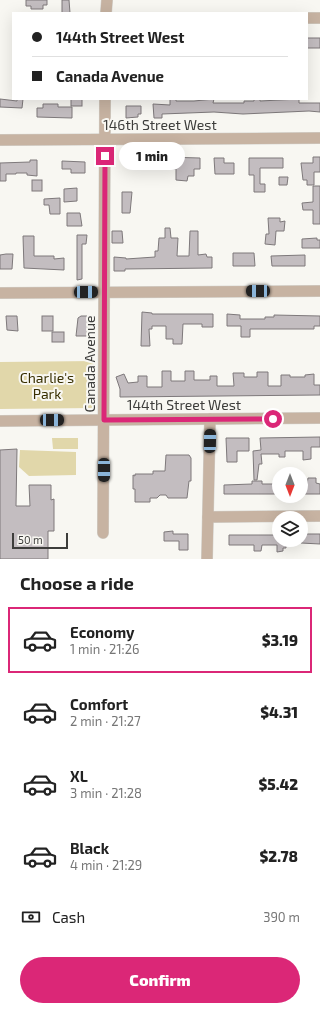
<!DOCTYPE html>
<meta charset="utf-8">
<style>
:root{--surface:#fff;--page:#f2f2f2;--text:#222;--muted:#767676;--line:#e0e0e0;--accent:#db2777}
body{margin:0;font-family:"Exo 2",sans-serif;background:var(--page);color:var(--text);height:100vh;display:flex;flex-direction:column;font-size:15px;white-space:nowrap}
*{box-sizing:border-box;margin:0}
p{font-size:13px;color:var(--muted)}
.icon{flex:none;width:22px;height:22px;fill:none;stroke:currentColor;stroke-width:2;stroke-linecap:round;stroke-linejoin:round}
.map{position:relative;height:559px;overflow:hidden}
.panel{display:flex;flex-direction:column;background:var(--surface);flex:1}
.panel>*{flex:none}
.guide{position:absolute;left:12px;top:12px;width:296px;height:88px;border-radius:0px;box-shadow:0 4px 16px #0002;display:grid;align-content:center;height:88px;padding:0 20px;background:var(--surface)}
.needle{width:26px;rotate:180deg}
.controls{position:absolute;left:272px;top:467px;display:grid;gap:8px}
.controls a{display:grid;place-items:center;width:36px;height:36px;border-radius:50%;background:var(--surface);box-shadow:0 4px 16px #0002;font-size:20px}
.scale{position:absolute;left:12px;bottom:10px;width:56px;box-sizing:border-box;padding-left:4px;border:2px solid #3d3d3b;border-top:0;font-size:11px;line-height:14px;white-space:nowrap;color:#3d3d3b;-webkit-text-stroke:3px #f8f7f2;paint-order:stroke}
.end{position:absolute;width:18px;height:18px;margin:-9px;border:5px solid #db2777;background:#fff;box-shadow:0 0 0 2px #fff}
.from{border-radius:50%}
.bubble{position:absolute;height:28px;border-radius:14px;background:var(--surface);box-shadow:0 4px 16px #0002;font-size:13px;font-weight:800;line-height:28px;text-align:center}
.car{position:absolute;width:12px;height:24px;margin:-12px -6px;border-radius:5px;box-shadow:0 0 3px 1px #0007;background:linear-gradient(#222 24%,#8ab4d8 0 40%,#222 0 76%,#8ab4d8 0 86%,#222 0)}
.guide b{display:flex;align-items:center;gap:14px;height:38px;font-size:15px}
.guide b+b{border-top:1px solid var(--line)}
.guide i{width:10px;height:10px;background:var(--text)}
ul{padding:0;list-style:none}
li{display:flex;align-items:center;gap:12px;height:66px;margin:0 8px 6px;padding:0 12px;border:2px solid transparent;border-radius:0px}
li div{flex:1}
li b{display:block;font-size:15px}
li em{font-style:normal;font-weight:800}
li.current{border-color:var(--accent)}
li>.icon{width:36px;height:36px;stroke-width:1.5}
h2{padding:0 20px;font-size:18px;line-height:48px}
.pay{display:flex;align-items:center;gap:10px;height:44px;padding:0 20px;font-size:15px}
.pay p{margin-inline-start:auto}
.button{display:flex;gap:8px;margin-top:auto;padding:8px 20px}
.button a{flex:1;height:46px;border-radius:24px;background:var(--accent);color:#fff;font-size:16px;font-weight:800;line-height:46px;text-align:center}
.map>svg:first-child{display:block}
</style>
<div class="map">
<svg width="320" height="559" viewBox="0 0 320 559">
<rect width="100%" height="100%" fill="#f8f7f2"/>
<!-- green -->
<g fill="#e1d7aa">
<path d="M94,361V408L0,409V362Z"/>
<path d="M52,438H78V449H53Z"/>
<path d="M20,450L76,452V475L29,476L19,467Z"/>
</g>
<!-- building -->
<g fill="#c3bdc0" stroke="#7e797b">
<path d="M26,0H47V5H43V9H31V6H26Z"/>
<path d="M62,0H69L70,13H62Z"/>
<rect x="307" y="38" width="13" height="10"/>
<path d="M0,99L17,101V99H23L22,108L0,107Z"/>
<rect x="71" y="99" width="11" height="7"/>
<path d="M170,99H176V101H194L214,99L213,103H244V101H254V99H260V101L299,99V103H320V112L309,111L243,114L214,112L162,114V118H154L153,104L170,105Z"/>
<path d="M43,104H58V107H72V118L37,117V108H43Z"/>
<path d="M126,106H141V114H138V117L126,118Z"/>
<rect x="123" y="155" width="15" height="9"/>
<path d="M164,157L200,158V169H194V176H188L187,181L176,180V169L164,168Z"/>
<path d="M313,157H320V172H314V185H307V180H303L301,163H313Z"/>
<path d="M214,158H224V163H234V174H215Z"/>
<path d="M249,158H283V168H260V184H265V192H254V175H249Z"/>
<path d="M30,160H37V176L27,175V173H16V174H6V181H0V163L30,162Z"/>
<path d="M62,161L85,162V173H71V169H62Z"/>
<path d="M279,177H288L287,185H279Z"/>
<rect x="32" y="180" width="10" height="11"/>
<path d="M313,186H320V224H313V210H303L302,203L313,202Z"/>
<path d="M77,188V201L64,202V189Z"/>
<path d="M122,192H132L130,213H122Z"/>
<path d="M60,198V214H50L49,205H44V199Z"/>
<path d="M67,213H80L82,226H67Z"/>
<path d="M268,218H280V222L285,221L284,231H276L275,245L265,244L266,234H269Z"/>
<path d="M165,228H170L171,238H178L177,256H189L190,231H198V255L206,254L207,257H212V268L125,269V271H114V257L126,258V259L155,257V251H158L159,238H165Z"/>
<path d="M112,231H122L123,243H112Z"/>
<path d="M77,235H87L86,244H82V279L77,280Z"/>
<path d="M23,236H34V256H54V259L64,258V270L24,268Z"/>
<path d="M317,238V240H320V248H302V239Z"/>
<path d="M233,253H254L255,266H233Z"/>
<path d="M6,254H13L12,269H0V255Z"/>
<path d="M305,255V266H272L271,256Z"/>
<path d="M142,312L152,313V314H213V327H202V324H183L182,344H173V339H166V326H152V329H149L150,346H141Z"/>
<path d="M227,314L240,315V319H265V317H274V315L320,316V326H314V329H250V337H241V326H227Z"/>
<path d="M6,316H17L18,331L7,330Z"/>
<rect x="42" y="316" width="11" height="15"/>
<path d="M81,316H87L89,320H93V328H87V336H76L78,318Z"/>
<rect x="52" y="332" width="12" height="10"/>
<path d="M162,371H171V381H185V371H194V380H210V376H217V386H234L233,373H244V377H257V372H268V386H281V375H290V377H305V375L314,374V385H320V395L120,397V389L116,377L124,374L128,383L138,382V376H147V387H162Z"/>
<path d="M320,437V447H311V459L303,460V451H285V457H279V454H261L262,464H259L257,480H254L253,451L261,450L260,438Z"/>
<path d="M226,438H249V451H237V462H227Z"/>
<path d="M17,449L16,506H30L29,485H51V500L54,499V531H48V559H0V450Z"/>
<path d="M166,455H189L191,458V481H189L187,498H168L166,495H160L157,498H150V502H135V489H133V475L135,476V474H153V471H165Z"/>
<path d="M308,478H316V483L320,484V494H302V483L307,484Z"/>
<path d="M252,481H262V484H275V494H224V485L252,484Z"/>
<path d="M173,531V534H188V550H179V541H164V532Z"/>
<path d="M301,534H320V544L301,543Z"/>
<path d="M229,535H279V540H286V548H283V551L277,552V545H262L261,551H254V545H229Z"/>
</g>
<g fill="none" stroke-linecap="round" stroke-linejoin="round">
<defs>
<g id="minor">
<path d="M106,13L107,0"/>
<path d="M307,18H320"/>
<path d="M0,140L320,138"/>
<path d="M0,293L320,291"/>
<path d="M0,421L320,418"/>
<path d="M208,517L320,516"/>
<path d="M103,533L105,99"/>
<path d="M207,559L210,419"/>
</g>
</defs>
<!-- minor casing -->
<use href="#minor" stroke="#d3d2cd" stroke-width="12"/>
<!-- minor -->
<use href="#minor" stroke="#c7b3a2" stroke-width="11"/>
</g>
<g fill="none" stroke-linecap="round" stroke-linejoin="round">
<!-- route -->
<path stroke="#db2777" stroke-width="5" d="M105,156L104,420L273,419"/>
</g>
<g text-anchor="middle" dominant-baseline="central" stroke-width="4" stroke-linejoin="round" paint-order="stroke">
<!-- street labels -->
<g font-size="14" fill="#3d3d3b" stroke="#f8f7f2">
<text x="160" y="124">146th Street West</text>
<text transform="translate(89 364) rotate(-90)">Canada Avenue</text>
<text x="184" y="404">144th Street West</text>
</g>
<!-- park labels -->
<g font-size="14" fill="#382f01" stroke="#f8f7f2">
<text x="47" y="377">Charlie's<tspan x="47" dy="16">Park</tspan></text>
</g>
</g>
</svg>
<div class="controls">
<a><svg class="needle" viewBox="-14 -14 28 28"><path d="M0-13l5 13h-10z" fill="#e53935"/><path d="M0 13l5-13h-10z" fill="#767676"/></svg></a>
<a><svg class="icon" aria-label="layers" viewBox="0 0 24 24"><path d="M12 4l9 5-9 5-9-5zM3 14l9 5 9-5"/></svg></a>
</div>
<div class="scale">50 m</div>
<i class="end from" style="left:273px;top:419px"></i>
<i class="end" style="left:105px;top:156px"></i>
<div class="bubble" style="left:119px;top:142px;width:66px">1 min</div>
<i class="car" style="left:258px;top:291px;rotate:270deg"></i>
<i class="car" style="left:86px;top:292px;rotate:89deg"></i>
<i class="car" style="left:52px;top:420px;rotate:90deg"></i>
<i class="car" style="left:210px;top:441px;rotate:1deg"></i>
<i class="car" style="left:104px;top:470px;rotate:180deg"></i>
<div class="guide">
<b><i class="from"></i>144th Street West</b>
<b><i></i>Canada Avenue</b>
</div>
</div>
<section class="panel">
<h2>Choose a ride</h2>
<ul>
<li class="current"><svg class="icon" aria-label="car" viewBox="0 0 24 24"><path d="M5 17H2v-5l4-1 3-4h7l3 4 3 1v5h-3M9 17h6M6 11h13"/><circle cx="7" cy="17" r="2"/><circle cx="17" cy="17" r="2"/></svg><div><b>Economy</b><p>1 min · 21:26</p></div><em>$3.19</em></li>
<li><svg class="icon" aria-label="car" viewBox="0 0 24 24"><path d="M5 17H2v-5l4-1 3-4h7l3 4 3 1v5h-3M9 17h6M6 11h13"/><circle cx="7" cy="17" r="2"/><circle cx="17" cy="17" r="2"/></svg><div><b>Comfort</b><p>2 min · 21:27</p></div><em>$4.31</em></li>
<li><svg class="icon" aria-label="car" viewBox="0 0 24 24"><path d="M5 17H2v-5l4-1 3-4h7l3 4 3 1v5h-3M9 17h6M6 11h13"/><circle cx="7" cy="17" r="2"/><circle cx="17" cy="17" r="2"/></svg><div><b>XL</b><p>3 min · 21:28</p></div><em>$5.42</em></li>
<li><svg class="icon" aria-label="car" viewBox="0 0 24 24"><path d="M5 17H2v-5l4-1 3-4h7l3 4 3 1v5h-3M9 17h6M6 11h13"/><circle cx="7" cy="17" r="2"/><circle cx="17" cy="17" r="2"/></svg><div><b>Black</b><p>4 min · 21:29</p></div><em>$2.78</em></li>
</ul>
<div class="pay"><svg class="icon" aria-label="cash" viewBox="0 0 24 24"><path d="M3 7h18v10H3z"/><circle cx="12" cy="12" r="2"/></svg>Cash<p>390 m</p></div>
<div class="button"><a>Confirm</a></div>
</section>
